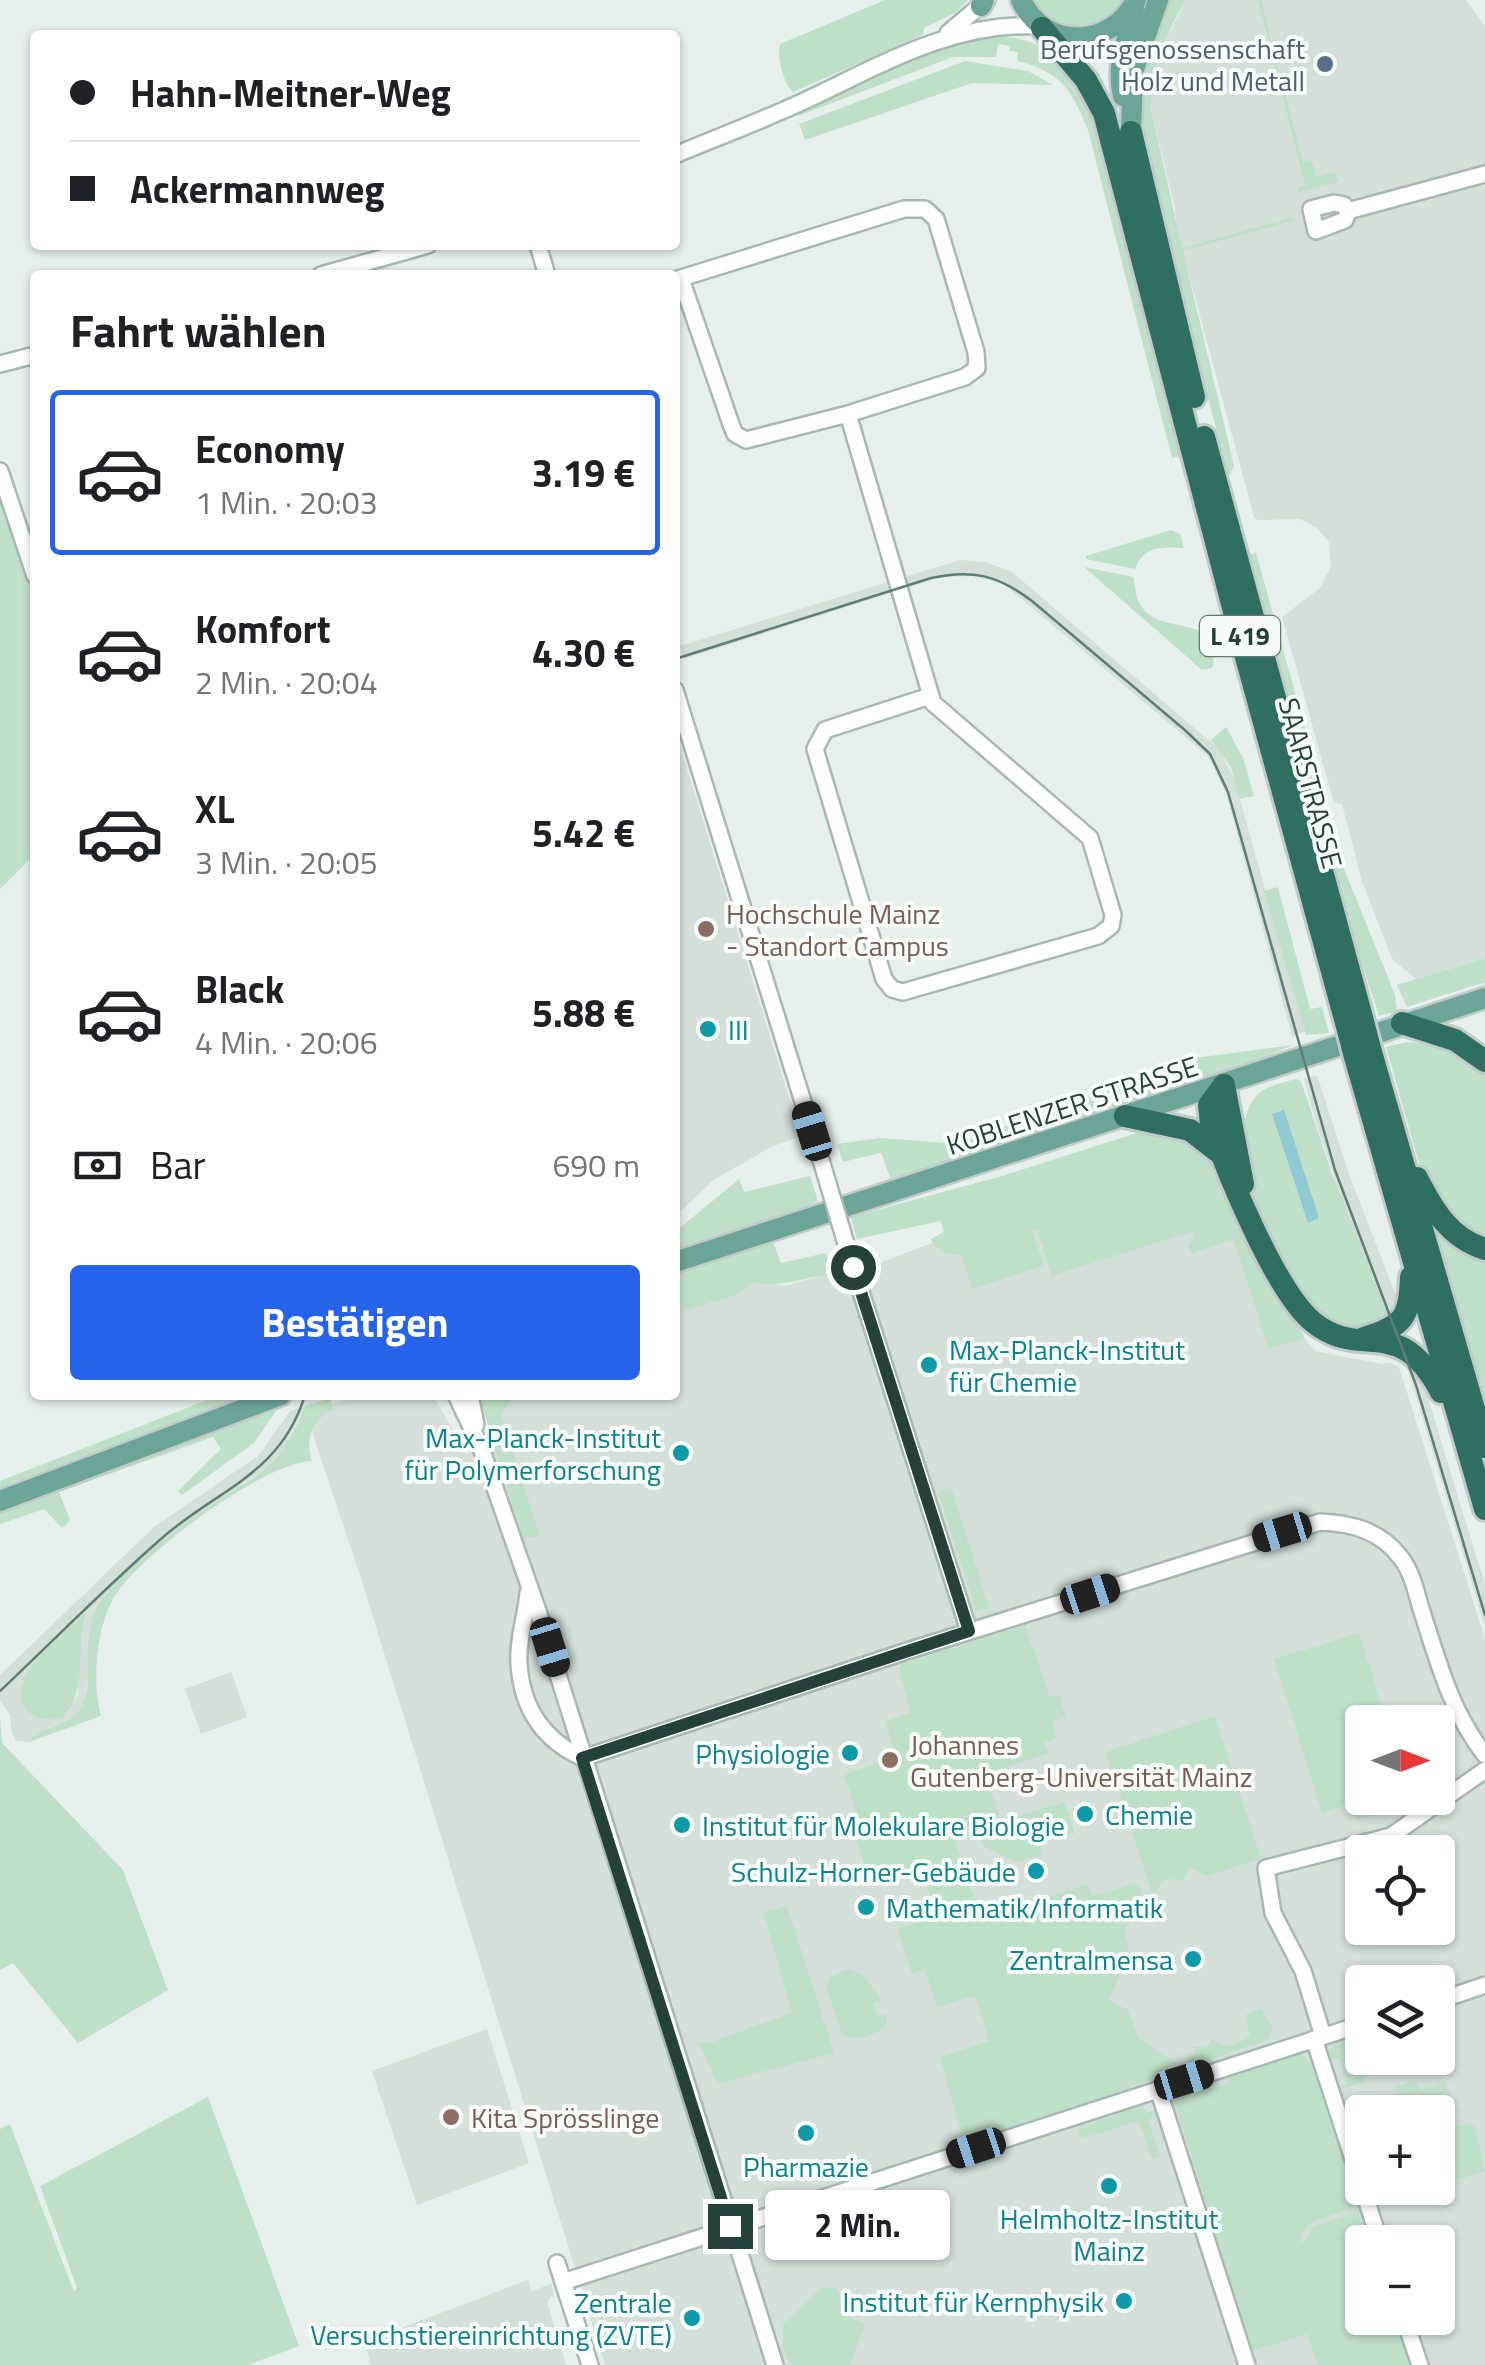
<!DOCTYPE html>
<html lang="de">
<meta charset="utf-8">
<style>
:root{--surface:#fff;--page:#f2f2f2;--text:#202124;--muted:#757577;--line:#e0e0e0;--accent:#2563eb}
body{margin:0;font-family:"Titillium Web",sans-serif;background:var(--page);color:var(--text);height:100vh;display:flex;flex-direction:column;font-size:38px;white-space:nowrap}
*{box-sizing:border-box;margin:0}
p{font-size:32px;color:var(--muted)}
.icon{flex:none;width:55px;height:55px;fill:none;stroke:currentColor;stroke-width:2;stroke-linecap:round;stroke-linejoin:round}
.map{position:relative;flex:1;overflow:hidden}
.side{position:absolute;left:30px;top:270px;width:650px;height:1130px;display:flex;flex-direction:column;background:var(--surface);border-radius:10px;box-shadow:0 2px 8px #0004}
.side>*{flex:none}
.banner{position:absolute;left:30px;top:30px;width:650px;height:220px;border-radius:10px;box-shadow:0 2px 8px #0004;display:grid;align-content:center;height:220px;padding:0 40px;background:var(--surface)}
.needle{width:65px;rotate:90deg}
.buttons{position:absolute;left:1345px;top:1705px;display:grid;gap:20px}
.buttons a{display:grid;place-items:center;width:110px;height:110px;border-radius:10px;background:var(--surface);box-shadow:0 2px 8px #0004;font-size:50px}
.end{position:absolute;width:45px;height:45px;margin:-22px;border:12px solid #24423a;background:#fff;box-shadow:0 0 0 5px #fff}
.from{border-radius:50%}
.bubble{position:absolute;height:70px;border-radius:10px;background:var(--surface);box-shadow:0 2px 8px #0004;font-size:32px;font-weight:700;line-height:70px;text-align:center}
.car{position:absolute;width:30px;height:60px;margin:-30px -15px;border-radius:12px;box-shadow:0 0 8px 2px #0007;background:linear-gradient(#222 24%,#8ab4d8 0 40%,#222 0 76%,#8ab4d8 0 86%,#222 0)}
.banner b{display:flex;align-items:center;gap:35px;height:95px;font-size:38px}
.banner b+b{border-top:2px solid var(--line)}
.banner i{width:25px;height:25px;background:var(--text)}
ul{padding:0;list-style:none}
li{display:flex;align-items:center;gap:30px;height:165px;margin:0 20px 15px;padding:0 20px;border:5px solid transparent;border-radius:10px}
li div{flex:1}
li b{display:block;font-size:38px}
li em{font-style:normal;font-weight:700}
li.active{border-color:var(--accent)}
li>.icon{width:90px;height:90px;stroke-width:1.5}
h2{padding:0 40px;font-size:45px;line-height:120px}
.pay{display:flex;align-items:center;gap:25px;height:110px;padding:0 40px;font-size:38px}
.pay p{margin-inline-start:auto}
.cta{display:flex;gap:20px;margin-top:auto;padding:20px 40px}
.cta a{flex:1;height:115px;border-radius:10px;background:var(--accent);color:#fff;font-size:40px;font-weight:700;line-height:115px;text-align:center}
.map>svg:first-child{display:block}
</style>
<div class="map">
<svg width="1485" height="2365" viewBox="0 0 1485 2365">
<rect width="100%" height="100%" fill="#e6efeb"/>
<!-- built -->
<g fill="#d4dfda" fill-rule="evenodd">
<path d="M1186,0H1466L1485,27V958L1416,979L1392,959L1362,881L1342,804L1334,803L1282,617L1321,587L1331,566L1329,542L1317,528L1300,519L1258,520L1254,517L1177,230L1175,209L1150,104L1153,83L1164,44Z"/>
<path d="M960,560L985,562L1012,572L1219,749L1234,778L1305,1032L1292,1036L1226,793L1208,756L1005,585L974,576L941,577L684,659L680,646Z"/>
<path d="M675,730L801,1136L771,1147L712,1181L675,1217Z"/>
<path d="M1317,1075L1350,1177L1402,1311L1392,1323L1348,1217L1316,1123L1304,1079Z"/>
<path d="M1220,1198L1243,1264L1315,1351L1382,1364L1390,1362L1399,1367L1485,1639V2365H605L359,1572L316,1444L310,1421L311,1409L366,1395H433L466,1454L495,1442L482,1395H675V1290L734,1272L785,1286L819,1276L830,1275L837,1279L932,1243L931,1239L944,1232L941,1221ZM1362,1722H1438V1798H1362ZM1362,1852H1438V1928H1362ZM1362,1982H1438V2058H1362ZM1362,2112H1438V2188H1362ZM1362,2242H1438V2318H1362Z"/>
<path d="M1403,1353L1417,1362L1485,1585V1627Z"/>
<path d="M305,1406L287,1444L267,1467L164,1539L109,1591L101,1601L84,1701L79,1712L68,1723L49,1728L29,1742L16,1741L12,1733L10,1715L0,1700V1675L154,1527L258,1456L290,1411ZM85,1616L79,1641L78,1694L68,1712L34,1662Z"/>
<path d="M231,1672L247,1717L201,1734L185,1689Z"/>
<path d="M487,2029L529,2163L417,2205L372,2071Z"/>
<path d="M528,2280L532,2291L551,2284L555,2298L551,2296L547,2302L566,2365H371L364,2342Z"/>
</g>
<!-- green -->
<g fill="#bfe0c8">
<path d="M885,0H968L956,12L924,28L923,35L793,92C783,83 777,57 780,44Z"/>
<path d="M1033,0H1123C1099,34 1057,35 1033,0Z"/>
<path d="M1164,0H1186C1166,31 1154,68 1150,104L1182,248L1294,217L1295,220L1183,251L1234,466L1229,476L1166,243L1156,182L1140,117L1138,88Z"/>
<path d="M1258,0H1261L1303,162L1312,160L1317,177L1336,172L1339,182L1299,192L1297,189L1305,185Z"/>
<path d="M994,36C1053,38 1073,67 1095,119L1180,456L1172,458L1088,130C1072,90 1060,71 1017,61L1018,52L1010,51V46L998,44L996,57H953L798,116L796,112L953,43Z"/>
<path d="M965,61L1028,71L1053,85L972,83L805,140L799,124Z"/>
<path d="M0,471L35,576V854L0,889Z"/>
<path d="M1171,530L1180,534L1184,548C1163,547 1144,545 1135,569L1086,559V556Z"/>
<path d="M1256,553L1345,871L1395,995L1397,1011L1379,1016L1344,909L1249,555Z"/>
<path d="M1084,567L1134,577C1136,628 1168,619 1204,632L1214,660L1212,668L1202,670Z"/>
<path d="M1226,727L1243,758L1254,796L1239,799L1231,767L1211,740Z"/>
<path d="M1278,887L1310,1009L1322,1007L1329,1033L1306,1035L1264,891Z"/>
<path d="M1485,958V982L1407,1007L1397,985Z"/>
<path d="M1408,1042L1446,1046L1485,1070V1245L1456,1228L1421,1170L1386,1047Z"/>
<path d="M1293,1045L1233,1071L958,1165L890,1178L881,1153L843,1162L837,1144L880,1138L957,1144L1188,1059Z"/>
<path d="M1295,1079L1301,1081L1331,1171L1392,1323C1372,1327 1352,1332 1332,1323C1283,1301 1212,1135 1259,1093C1268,1085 1284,1083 1295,1079Z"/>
<path d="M1170,1131L1202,1151L1211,1162L1273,1292L1304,1335L1303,1340L1268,1348L1234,1240L1192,1253L1188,1247L1194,1234L1190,1232L1052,1276L1037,1229L1032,1231L1044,1266L972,1289L961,1254C948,1256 936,1251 931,1239L944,1232L941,1221L857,1239L851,1217L1002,1176L1137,1133Z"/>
<path d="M810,1176L818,1201L766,1225L724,1238L721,1234L675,1249V1232L739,1179L744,1192Z"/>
<path d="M1441,1233L1485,1257V1407L1439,1242Z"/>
<path d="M773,1242L781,1263L826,1253L833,1278L829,1275C801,1277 782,1289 753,1282L735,1295L675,1314V1274Z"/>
<path d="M220,1395H252L0,1493V1481Z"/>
<path d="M479,1395H514L501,1414L540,1536L524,1538L521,1533Z"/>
<path d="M330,1398L333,1409C312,1421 305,1438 312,1461C264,1462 135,1557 112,1601C96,1631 92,1683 101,1716L29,1742C40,1723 69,1731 81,1707C99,1672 73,1633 108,1591C139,1554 181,1526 220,1499C237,1488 256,1478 270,1464C287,1447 296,1428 305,1406Z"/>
<path d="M276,1411L254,1443L182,1495L178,1491L221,1449L213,1437L59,1492L70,1520L62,1528L44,1509L0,1524V1506L210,1427Z"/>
<path d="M951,1487L989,1607L976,1611L938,1492Z"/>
<path d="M86,1613C75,1646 89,1692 63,1717C51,1721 35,1721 26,1709C2,1678 66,1632 86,1613Z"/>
<path d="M1025,1625L1050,1697L1059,1695L1066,1717L1053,1722L1057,1738L1045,1742L1049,1753L986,1774L1001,1822L1064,1802L1075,1833L1040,1842L1042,1854L1017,1862L984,1847L979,1833L955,1840L981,1919L1088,1884L1092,1896L1138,1883L1144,1896L1124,1932L1129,1948L1125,1957L1118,1961L1121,1972L1109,2000L1128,2010L1138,2037L1178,2064L1159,2072L1153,2079L965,2148L940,2057L989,2041L975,1996L937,2007L925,1970L912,1974L897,1929L936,1916L922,1872L871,1887L852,1828L860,1824L844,1774L896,1757L885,1721L911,1712L899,1672L901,1664Z"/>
<path d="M1359,1633L1387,1722H1362V1798H1402L1397,1807L1356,1820L1350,1804L1322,1813L1274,1659Z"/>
<path d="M1215,1716L1261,1858L1207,1876L1190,1868L1183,1881L1170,1879L1162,1881L1157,1892L1152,1893L1106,1752Z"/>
<path d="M0,1717L2,1743L123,1870L168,1990L78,2043L13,1963L0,1970Z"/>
<path d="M787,1906L834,2053L717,2084L699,2042L706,2044L792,2013L763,1912Z"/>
<path d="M849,1969L862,1974L882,2000L873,2003L877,2016L886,2014L887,2023C880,2035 855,2041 842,2035L826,1987L831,1976Z"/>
<path d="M1261,2009L1273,2027L1268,2040L1185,2068L1189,2058L1196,2053L1193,2047L1207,2046L1212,2038C1226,2051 1236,2045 1250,2035L1245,2015Z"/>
<path d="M1362,2033V2050L1356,2053L1365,2082L1339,2090L1338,2088L1348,2084L1340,2058L1329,2061L1328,2049L1335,2047L1333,2042Z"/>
<path d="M1301,2054L1311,2062L1358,2206L1310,2223L1300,2235L1301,2242L1306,2240L1312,2227L1358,2212L1369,2242H1362V2318H1394L1409,2365H1318L1307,2334L1252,2351L1174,2100L1180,2093L1206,2084L1208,2089L1228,2083L1227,2076Z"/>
<path d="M1415,2080L1419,2091L1446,2082L1452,2102L1427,2110L1400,2101L1395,2087Z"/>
<path d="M208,2097L299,2346L248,2365H0V2129L10,2124L74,2292L77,2288L40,2186Z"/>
<path d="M1143,2104L1146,2113L1155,2111L1157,2116L1148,2120L1160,2156L1151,2159L1139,2121L1081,2139L1078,2129Z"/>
<path d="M1469,2123L1475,2127L1485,2171L1458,2180L1450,2157L1438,2161C1437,2136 1444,2128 1469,2123Z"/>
<path d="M837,2287L847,2315L865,2325L850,2365H790L783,2346V2324L820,2288Z"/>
</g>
<!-- water -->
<path fill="#8ec9d4" d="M1284,1110L1319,1218L1308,1223L1272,1114Z"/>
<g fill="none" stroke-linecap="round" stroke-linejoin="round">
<defs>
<g id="minor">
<path d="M948,33L987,0"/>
<path d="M675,155C718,137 761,121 802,102C879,66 953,21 1040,26"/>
<path d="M1334,203L1344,205L1348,211L1345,220L1316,231L1311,209Z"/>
<path d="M1348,211L1485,174"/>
<path d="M538,245L547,275"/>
<path d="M321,275L428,245"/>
<path d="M675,280L707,270L904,209H925L936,219L976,352L977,368L965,377L848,414L746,440L735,434L732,427L681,279"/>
<path d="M0,364L35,355"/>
<path d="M848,414L933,703L1090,838L1113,915L1111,926L1098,936L903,992L892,989L884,979L815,749L825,730L930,696"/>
<path d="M0,471L35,576"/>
<path d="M675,690L818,1150"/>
<path d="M853,1267L969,1631"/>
<path d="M456,1395L481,1448L538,1611L775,2365"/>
<path d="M470,1395L476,1425"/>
<path d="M528,1593C526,1616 517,1642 519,1664C522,1708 543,1740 583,1758"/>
<path d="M583,1758L910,1650L1320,1522C1352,1523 1381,1531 1401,1558C1413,1573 1417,1597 1423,1615C1439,1665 1452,1713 1485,1755"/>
<path d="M1438,2001L1485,1985"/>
<path d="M1323,2036L1303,1971L1273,1913L1266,1868L1391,1836L1485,1770"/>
<path d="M1314,2039L1380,2242"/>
<path d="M1158,2089L1247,2365"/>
<path d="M557,2263L590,2365"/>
<path d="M563,2282L1362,2024"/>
<path d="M1404,2318L1420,2365"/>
</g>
<g id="major">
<path d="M1021,0C1045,51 1111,49 1136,0"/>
<path d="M981,6L984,0"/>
<path d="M1123,96C1115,63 1129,40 1134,8"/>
<path d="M1131,132L1133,72L1158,0"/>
<path d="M675,1262L1485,998"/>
<path d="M0,1501L281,1395"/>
</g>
<g id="highway">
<path d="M1042,28L1086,80L1104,113L1243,646L1345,1019"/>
<path d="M1131,132L1194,397"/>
<path d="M1204,437L1361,1014"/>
<path d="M1402,1023L1455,1040L1485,1061"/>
<path d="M1371,1052L1485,1447"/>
<path d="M1355,1057L1485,1509"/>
<path d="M1224,1085L1209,1105L1211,1125C1227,1172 1276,1292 1313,1322C1362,1362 1398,1311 1441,1392"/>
<path d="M1224,1085L1243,1184"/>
<path d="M1125,1116L1190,1130L1217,1151"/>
<path d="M1417,1178C1433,1209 1449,1238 1485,1249"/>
<path d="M1364,1338C1403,1326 1410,1318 1411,1277"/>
</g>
</defs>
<!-- minor casing -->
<use href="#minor" stroke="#a8b8b2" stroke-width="20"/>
<!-- major casing -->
<use href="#major" stroke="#c2cac8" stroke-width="25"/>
<!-- highway casing -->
<use href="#highway" stroke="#c2cac8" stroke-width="28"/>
<!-- minor -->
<use href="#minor" stroke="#fff" stroke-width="15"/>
<!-- major -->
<use href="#major" stroke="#6aa596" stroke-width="20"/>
<!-- highway -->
<use href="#highway" stroke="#2f6f62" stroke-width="22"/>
<!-- tram -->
<g stroke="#5f7d75" stroke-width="2.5">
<path d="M675,659L931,578C972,569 998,575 1032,601L1186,731L1210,754L1228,792L1335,1170L1416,1385L1485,1615"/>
<path d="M0,1691C54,1640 106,1587 162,1538C218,1489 281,1474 305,1395"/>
</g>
<defs>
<path id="minor-bridge" d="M818,1150L853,1267"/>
<g id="highway-bridge">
<path d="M1361,1014L1371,1052"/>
<path d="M1345,1019L1355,1057"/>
</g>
</defs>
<!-- minor-bridge casing -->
<use href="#minor-bridge" stroke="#a8b8b2" stroke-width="20" stroke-linecap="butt"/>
<!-- highway-bridge casing -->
<use href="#highway-bridge" stroke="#c2cac8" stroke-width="28" stroke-linecap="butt"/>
<!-- minor-bridge -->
<use href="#minor-bridge" stroke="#fff" stroke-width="15"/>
<!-- highway-bridge -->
<use href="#highway-bridge" stroke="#2f6f62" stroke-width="22"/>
</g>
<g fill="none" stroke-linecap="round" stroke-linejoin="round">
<!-- route -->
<path stroke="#24423a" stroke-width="12" d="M730,2226L582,1758L969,1631L853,1267"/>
</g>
<!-- markers -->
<circle fill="#5c6f8a" stroke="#f7fbf9" stroke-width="4" cx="1325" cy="64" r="10"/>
<g fill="#8d6e63" stroke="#f7fbf9" stroke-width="4">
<circle cx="706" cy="929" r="10"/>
<circle cx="890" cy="1760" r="10"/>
<circle cx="451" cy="2117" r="10"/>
</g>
<g fill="#0f9aa8" stroke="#f7fbf9" stroke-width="4">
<circle cx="708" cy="1029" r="10"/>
<circle cx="929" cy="1365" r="10"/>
<circle cx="681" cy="1453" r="10"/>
<circle cx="850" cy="1753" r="10"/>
<circle cx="1085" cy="1814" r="10"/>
<circle cx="682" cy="1825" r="10"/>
<circle cx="1036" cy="1871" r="10"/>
<circle cx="866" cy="1907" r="10"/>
<circle cx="1193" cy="1959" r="10"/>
<circle cx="806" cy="2133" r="10"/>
<circle cx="1109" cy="2186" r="10"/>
<circle cx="1124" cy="2301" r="10"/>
<circle cx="692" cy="2318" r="10"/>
</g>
<g text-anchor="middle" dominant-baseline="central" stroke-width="8" stroke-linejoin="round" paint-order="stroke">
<!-- shield labels -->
<rect fill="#f7fbf9" stroke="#637a73" stroke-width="2.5" x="1200" y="616" width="80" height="40" rx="8"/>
<g font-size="25" font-weight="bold" fill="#24423a">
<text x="1240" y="636">L 419</text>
</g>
<!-- service labels -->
<g font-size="28" fill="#4e5e75" stroke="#f7fbf9" text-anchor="end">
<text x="1305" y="48">Berufsgenossenschaft<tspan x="1305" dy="32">Holz und Metall</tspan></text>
</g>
<!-- street labels -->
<g font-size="28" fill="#24423a" stroke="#f7fbf9">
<text transform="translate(1311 783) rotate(75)">SAARSTRASSE</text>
<text transform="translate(1072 1105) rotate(-18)">KOBLENZER STRASSE</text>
</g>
<!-- education labels -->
<g font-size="28" fill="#785e54" stroke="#f7fbf9" text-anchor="start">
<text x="726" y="913">Hochschule Mainz<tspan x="726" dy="32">- Standort Campus</tspan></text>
<text x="910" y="1744">Johannes<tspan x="910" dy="32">Gutenberg-Universität Mainz</tspan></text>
<text x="471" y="2117">Kita Sprösslinge</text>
</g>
<!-- culture labels -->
<g font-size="28" fill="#0d838f" stroke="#f7fbf9" text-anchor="end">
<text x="728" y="1029" text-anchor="start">III</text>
<text x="949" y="1349" text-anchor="start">Max-Planck-Institut<tspan x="949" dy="32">für Chemie</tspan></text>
<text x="661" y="1437">Max-Planck-Institut<tspan x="661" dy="32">für Polymerforschung</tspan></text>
<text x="830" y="1753">Physiologie</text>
<text x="1105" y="1814" text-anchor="start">Chemie</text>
<text x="702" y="1825" text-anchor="start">Institut für Molekulare Biologie</text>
<text x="1016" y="1871">Schulz-Horner-Gebäude</text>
<text x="886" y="1907" text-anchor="start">Mathematik/Informatik</text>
<text x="1173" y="1959">Zentralmensa</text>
<text x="806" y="2166" text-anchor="middle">Pharmazie</text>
<text x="1109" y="2218" text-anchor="middle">Helmholtz-Institut<tspan x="1109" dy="32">Mainz</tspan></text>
<text x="1104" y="2301">Institut für Kernphysik</text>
<text x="672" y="2302">Zentrale<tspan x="672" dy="32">Versuchstiereinrichtung (ZVTE)</tspan></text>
</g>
</g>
</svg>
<div class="buttons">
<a><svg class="needle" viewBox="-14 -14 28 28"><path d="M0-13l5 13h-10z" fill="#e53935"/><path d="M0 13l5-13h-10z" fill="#757577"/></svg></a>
<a><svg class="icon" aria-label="locate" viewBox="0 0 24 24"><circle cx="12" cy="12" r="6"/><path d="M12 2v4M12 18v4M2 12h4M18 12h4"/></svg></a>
<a><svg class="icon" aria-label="layers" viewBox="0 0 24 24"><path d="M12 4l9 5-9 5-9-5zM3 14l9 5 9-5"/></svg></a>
<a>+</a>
<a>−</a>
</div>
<i class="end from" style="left:853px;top:1267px"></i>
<i class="end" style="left:730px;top:2226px"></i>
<div class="bubble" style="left:765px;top:2190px;width:185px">2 Min.</div>
<i class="car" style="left:812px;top:1131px;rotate:343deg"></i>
<i class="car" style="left:1282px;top:1532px;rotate:253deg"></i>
<i class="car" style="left:1090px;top:1594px;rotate:72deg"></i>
<i class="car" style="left:550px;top:1647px;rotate:163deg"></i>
<i class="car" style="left:1184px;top:2080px;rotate:73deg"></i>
<i class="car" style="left:976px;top:2148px;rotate:252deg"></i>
<div class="banner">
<b><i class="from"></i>Hahn-Meitner-Weg</b>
<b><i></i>Ackermannweg</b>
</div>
<section class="side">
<h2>Fahrt wählen</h2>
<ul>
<li class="active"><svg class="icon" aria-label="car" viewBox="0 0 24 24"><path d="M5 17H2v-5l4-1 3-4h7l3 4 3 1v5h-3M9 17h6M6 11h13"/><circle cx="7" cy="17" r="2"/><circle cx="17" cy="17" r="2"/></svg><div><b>Economy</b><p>1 Min. · 20:03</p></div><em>3.19 €</em></li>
<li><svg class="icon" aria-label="car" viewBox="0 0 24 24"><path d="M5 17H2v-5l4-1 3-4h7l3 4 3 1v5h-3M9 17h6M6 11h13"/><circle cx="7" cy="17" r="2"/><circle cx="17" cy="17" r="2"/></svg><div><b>Komfort</b><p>2 Min. · 20:04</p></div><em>4.30 €</em></li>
<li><svg class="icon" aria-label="car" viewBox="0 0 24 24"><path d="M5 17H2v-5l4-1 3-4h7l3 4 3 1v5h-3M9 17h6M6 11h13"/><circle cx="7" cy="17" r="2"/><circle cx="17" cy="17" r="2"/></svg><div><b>XL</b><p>3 Min. · 20:05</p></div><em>5.42 €</em></li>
<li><svg class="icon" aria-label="car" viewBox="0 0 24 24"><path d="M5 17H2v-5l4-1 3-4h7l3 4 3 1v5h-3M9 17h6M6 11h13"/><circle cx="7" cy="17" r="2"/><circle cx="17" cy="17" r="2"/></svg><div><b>Black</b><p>4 Min. · 20:06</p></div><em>5.88 €</em></li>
</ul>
<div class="pay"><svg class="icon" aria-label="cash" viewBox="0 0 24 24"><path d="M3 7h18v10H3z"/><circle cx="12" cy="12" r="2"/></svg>Bar<p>690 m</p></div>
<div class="cta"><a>Bestätigen</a></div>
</section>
</div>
